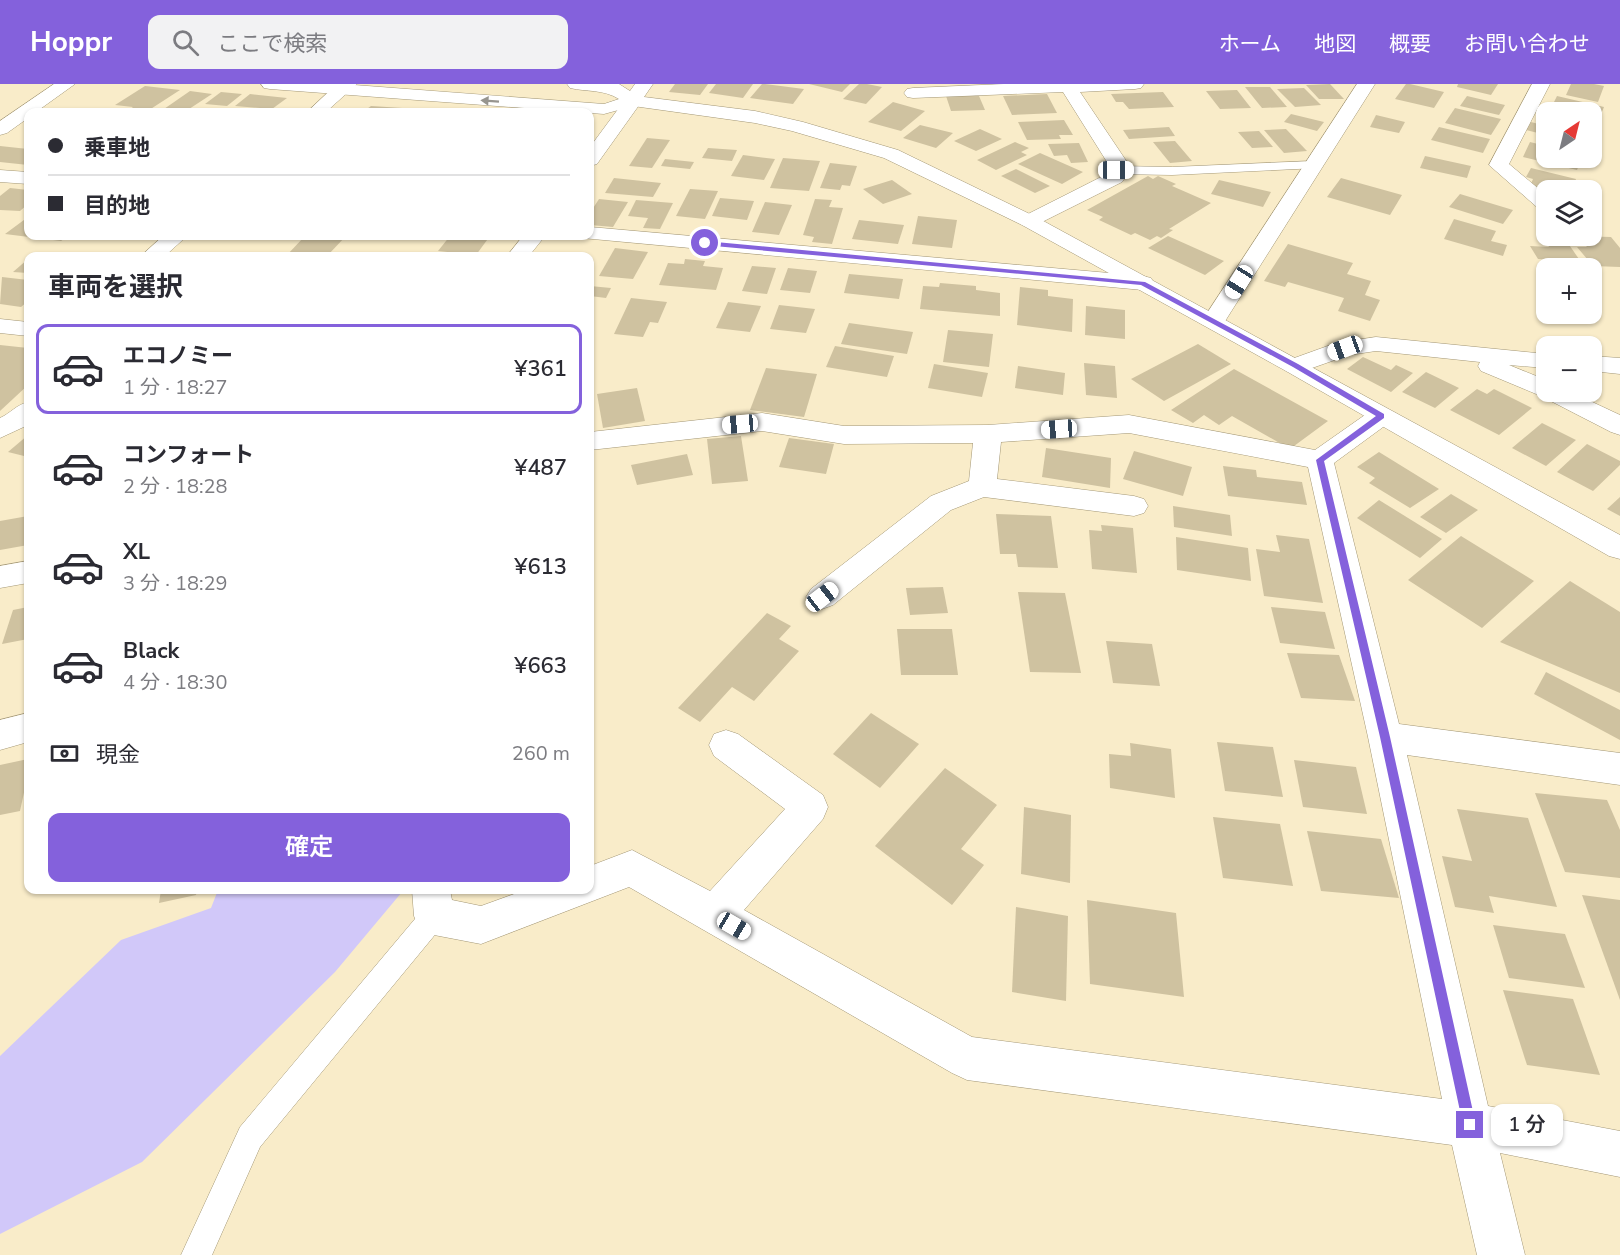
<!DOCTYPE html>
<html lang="ja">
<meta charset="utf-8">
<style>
:root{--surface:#fff;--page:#f2f2f3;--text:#2b2b33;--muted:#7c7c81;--line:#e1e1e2;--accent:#8461dc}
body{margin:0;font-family:"Nunito Sans","Noto Sans JP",sans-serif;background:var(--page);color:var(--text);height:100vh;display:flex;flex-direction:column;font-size:22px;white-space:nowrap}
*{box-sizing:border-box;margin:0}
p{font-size:20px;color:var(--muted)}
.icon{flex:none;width:33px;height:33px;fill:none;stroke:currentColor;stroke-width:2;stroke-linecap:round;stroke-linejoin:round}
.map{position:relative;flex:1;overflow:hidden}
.sheet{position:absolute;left:24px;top:168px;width:570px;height:642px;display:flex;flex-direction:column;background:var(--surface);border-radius:12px;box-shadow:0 2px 4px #0004}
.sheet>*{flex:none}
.top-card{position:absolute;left:24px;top:24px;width:570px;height:132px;border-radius:12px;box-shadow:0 2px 4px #0004;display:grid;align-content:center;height:132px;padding:0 24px;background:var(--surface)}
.needle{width:39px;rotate:35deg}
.fabs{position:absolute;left:1536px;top:18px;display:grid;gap:12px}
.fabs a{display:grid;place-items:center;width:66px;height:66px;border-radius:12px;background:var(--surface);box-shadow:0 2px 4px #0004;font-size:30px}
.end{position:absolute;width:27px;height:27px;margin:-14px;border:8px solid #8461dc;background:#fff;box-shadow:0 0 0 3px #fff}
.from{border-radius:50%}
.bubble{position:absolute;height:42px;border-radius:12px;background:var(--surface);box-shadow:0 2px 4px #0004;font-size:20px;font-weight:600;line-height:42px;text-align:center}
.car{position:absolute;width:18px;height:36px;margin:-18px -9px;border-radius:8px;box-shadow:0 0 4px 2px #0007;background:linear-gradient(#fff 24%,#345 0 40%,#fff 0 76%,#345 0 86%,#fff 0)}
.top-card b{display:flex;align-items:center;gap:21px;height:57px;font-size:22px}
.top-card b+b{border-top:2px solid var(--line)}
.top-card i{width:15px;height:15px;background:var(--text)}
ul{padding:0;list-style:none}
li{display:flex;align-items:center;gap:18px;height:90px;margin:0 12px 9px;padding:0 12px;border:3px solid transparent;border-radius:12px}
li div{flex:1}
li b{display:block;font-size:22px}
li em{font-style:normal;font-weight:600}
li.active{border-color:var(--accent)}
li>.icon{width:54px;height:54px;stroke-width:1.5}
h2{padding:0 24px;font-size:27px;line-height:72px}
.pay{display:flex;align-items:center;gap:15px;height:66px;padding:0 24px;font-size:22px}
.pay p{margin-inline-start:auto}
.primary-button{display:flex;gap:12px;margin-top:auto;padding:12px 24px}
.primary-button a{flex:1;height:69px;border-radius:12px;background:var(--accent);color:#fff;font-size:24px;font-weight:600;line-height:69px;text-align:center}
header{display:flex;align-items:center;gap:36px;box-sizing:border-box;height:84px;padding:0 30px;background:var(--accent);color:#fff}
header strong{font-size:28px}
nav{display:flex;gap:33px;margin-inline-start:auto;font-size:21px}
.search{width:420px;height:54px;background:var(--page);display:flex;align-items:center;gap:15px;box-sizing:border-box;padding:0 21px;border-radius:12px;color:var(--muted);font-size:22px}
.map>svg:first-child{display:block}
</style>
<header>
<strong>Hoppr</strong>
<div class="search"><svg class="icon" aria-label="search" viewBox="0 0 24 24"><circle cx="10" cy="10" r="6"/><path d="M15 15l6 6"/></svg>ここで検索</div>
<nav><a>ホーム</a><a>地図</a><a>概要</a><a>お問い合わせ</a></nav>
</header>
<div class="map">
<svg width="1620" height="1171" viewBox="0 0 1620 1171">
<rect width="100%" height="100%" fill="#f9ecc9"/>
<!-- green -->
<path fill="#d1c8f9" d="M218,806H402V808L335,888L142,1078L0,1150V972L121,856L211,824Z"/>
<!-- building -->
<g fill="#cfc2a0">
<path d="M675,0H708L700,11L669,8Z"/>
<path d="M716,0H753L743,14L709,9Z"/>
<path d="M762,0H765L804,5L793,20L750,14Z"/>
<path d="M809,0H850L842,8Z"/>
<path d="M859,0H867L882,3L866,20L843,15Z"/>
<path d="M1330,0L1344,15H1319L1306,1Z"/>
<path d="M1406,0H1410L1444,8L1434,24L1395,15Z"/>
<path d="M1458,0H1498L1491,11L1457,3Z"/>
<path d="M1571,0H1594L1604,2L1598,18L1566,11Z"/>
<path d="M145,2L180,6L146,28L128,27L133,23L115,21Z"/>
<path d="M1245,3H1270L1287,23L1262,24Z"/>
<path d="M1304,4L1321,21L1295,23L1277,5Z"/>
<path d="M1237,6L1251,24L1220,25L1206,7Z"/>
<path d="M190,7L212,10L186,27L164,25Z"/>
<path d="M221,8L242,10L227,22L205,20Z"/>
<path d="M1163,8L1174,23L1129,25L1123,18H1116L1111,10Z"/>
<path d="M250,10L287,14L272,25L235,22Z"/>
<path d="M1047,10L1057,29L1012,31L1003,12Z"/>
<path d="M946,12H979L985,26L951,27Z"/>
<path d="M1467,12L1505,21L1499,31L1460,22Z"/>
<path d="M1557,12L1604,23L1599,35L1592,34V28H1569L1551,24Z"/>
<path d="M893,18L925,27L901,47L868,38Z"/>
<path d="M371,22L418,25L415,28H363Z"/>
<path d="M62,24L89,27L54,28Z"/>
<path d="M1455,24L1501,35L1491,51L1445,39Z"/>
<path d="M1291,30L1324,38L1317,47L1284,38Z"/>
<path d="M1376,31L1405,38L1399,49L1370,43Z"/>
<path d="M1064,36L1073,51H1059L1061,55L1027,56L1018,38Z"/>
<path d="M1531,38L1546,42V51L1526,46Z"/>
<path d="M920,41L953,49L936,64L903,54Z"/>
<path d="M1169,43L1175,52L1129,55L1123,46Z"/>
<path d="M1439,43L1490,55L1483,69L1431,56Z"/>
<path d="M980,45L1002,55L976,67L954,57Z"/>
<path d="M1286,45L1307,67L1284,69L1264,46Z"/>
<path d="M1259,47L1273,63L1252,64L1238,48Z"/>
<path d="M647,54L670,56L652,84L629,82Z"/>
<path d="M1175,57L1192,77L1170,79L1153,58Z"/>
<path d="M1015,58L1029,64L1021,68L1027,71L996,86L977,76Z"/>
<path d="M1530,58L1546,62V74H1582L1577,86L1523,73Z"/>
<path d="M1079,59L1088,78L1071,79L1067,71L1054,72L1048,60Z"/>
<path d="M0,62L28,65V81L0,78Z"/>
<path d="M708,64L737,66L732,77L702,74Z"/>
<path d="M1040,69L1083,88L1062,100L1018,80Z"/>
<path d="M743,71L775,75L764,96L731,92Z"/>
<path d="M1425,72L1471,82L1467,94L1420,84Z"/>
<path d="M783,74L820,77L809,107L770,104Z"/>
<path d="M665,75L694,78L690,85L661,82Z"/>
<path d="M830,79L857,82L850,102L842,101L840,106L820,104Z"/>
<path d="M1531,84L1576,95L1572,106L1559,102L1557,106L1546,107L1530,102L1533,95L1526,93Z"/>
<path d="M1016,85L1050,102L1035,109L1001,92Z"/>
<path d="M1148,92L1153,95L1158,92L1176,100L1172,102L1211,119L1169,145L1173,146L1161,154L1157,152L1150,156L1135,149L1131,151L1099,136L1103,133L1087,126Z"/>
<path d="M614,94L661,99L653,113L605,109Z"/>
<path d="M1341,94L1402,111L1390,131L1327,113Z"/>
<path d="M892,96L912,110L883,120L863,105Z"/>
<path d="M1219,96L1271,108L1263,123L1211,110Z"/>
<path d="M10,104L28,106V120L20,127L0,126V112Z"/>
<path d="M690,105L718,107L705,135L676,132Z"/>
<path d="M1460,110L1513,126L1503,140L1449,123Z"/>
<path d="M720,114L754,117L747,136L712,132Z"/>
<path d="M599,115L628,118L613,143L590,141V129Z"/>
<path d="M815,115L832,116L829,123L843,124L832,160L812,158L814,153L803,151Z"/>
<path d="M636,116L673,119L660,145L643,144L648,134L628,132Z"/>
<path d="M765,118L792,121L779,151L752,148Z"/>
<path d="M918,132L957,136L952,164L912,160Z"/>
<path d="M28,133V152H68L61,157L5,150Z"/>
<path d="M1454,135L1496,147L1491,157L1507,161L1503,172L1444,155Z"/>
<path d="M859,136L904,141L898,160L852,155Z"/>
<path d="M1540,148H1546V152H1563L1581,178L1538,175L1530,162L1549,163Z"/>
<path d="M305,152H346L327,172H286Z"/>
<path d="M450,152H490L476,171L438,167Z"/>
<path d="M1168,152L1224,177L1205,191L1148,164Z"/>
<path d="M1577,152L1611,153L1620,164V183L1593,182L1577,163H1587Z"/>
<path d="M1288,160L1353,179L1347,190L1371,197L1365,211L1380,216L1370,237L1338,227L1344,214L1288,198L1285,203L1264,197Z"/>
<path d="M615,164L648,168L633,195L599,192Z"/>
<path d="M28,175V189L13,188Z"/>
<path d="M685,175L705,177L703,182L723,184L716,206L659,201L668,179L684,180Z"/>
<path d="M752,182L776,184L767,210L742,207Z"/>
<path d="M788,184L817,187L810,209L780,206Z"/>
<path d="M849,190L903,195L899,215L844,209Z"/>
<path d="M2,193L28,196V204L24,208H28V217L21,223L0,220Z"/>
<path d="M940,199L976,202V206L1000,209V232L920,225L923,202L939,203Z"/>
<path d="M590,202L611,204L606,214L590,212Z"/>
<path d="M1020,203L1048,206V212L1073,215L1072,248L1017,241Z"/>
<path d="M631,214L667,218L658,239L650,238L643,253L614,250Z"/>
<path d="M728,218L761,222L750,248L716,244Z"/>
<path d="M779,221L815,225L806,249L770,245Z"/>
<path d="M1086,222L1125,226V255L1085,251Z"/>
<path d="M849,239L913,248L907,270L841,260Z"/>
<path d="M948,246L993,250L989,283L943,278Z"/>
<path d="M1198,260L1231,280L1164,317L1131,295Z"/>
<path d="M0,261L28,264V301L0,327Z"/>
<path d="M835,262L894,272L887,293L826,283Z"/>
<path d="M1363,273L1391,286L1396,281L1413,289L1391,308L1347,285Z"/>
<path d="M1084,279L1115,282L1117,314L1086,311Z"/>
<path d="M934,280L988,289L982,313L928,304Z"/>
<path d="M1018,282L1065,289L1063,311L1015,304Z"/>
<path d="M766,284L817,290L804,333L750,326Z"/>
<path d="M1234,285L1328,337L1290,365L1232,332L1219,341L1204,331L1193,339L1171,326Z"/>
<path d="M1426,288L1459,304L1435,324L1402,308Z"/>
<path d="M637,304L645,337L603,344L597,310Z"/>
<path d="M1477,305L1487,310L1494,305L1532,324L1499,351L1450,326Z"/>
<path d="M1542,339L1576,356L1546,382L1512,364Z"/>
<path d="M28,351V373L8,368Z"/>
<path d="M741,352L748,397L712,400L707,355Z"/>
<path d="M789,354L834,360L826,390L779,383Z"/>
<path d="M1587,360L1620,377V381L1593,407L1557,388Z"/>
<path d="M1046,364L1111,374L1110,404L1042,393Z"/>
<path d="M1134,367L1192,383L1183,412L1123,395Z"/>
<path d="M1379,368L1439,405L1410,424L1369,399L1375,394L1357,383Z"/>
<path d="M687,370L693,391L637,401L631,381Z"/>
<path d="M1223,382L1256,386L1257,393L1302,398L1307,421L1228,412Z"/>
<path d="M1451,410L1478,426L1446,449L1420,433Z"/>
<path d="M1620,413V432L1607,425Z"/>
<path d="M1379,416L1442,455L1420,474L1357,434Z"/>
<path d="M1173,422L1230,431L1232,452L1174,443Z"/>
<path d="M996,430L1051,432L1058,484L1018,483L1016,470H1000Z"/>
<path d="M28,432V461L0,466V437Z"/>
<path d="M1101,441L1133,444L1137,489L1092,485L1089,446L1102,447Z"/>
<path d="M1276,451L1309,455L1323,519L1264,512L1256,465L1280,468Z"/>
<path d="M1461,452L1534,497L1482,544L1408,496Z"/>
<path d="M1176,453L1248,464L1251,497L1177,486Z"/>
<path d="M1570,497L1620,528V609L1500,558Z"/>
<path d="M943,503L948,529L910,531L906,504Z"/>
<path d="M1018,508L1065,509L1081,589L1030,588Z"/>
<path d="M28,523V555L2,560L13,526Z"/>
<path d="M1271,523L1325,528L1335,565L1280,559Z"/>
<path d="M767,529L791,542L779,555L799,567L754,617L732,603L700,638L678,624Z"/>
<path d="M897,545H952L958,591H901Z"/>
<path d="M1106,557L1152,560L1160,602L1113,599Z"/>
<path d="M1287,569L1339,571L1355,617L1301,614Z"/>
<path d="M1546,588L1620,626V656L1534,610Z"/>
<path d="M871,629L919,660L880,704L833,670Z"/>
<path d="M1217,658L1273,663L1283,713L1225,707Z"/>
<path d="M1130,659L1171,665L1175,714L1110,704L1109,670L1131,672Z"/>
<path d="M28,675V690L20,727L0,731V681Z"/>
<path d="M1294,676L1356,683L1367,730L1303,723Z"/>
<path d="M945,684L997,721L961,765L984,781L952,821L875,762Z"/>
<path d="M1535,709L1607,716L1620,746V794L1565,788Z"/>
<path d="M1024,723L1071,731L1070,799L1021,790Z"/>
<path d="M1457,725L1528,734L1557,823L1489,812L1494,829L1455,823L1442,772L1472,777Z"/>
<path d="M1213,733L1280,740L1293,802L1223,794Z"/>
<path d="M1307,747L1381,755L1399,814L1321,807Z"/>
<path d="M161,806H197L196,811L159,819Z"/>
<path d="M1582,811L1620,816V916Z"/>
<path d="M1087,816L1176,829L1184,913L1090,900Z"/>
<path d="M1016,823L1068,832L1066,917L1012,908Z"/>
<path d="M1493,841L1565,850L1585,904L1509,894Z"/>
<path d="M1503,906L1573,915L1600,991L1527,981Z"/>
</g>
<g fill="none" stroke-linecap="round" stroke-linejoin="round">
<defs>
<g id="service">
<path d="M1314,77L1320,81L1318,84L1172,91L1116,90L1110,86L1116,82L1172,83Z"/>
<path d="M434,820L443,823L447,832L443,841L260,1063L212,1171H181L240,1043L425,823Z"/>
</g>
<g id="minor">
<path d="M54,0H75L36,28H28V34L7,49L0,51V37Z"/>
<path d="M337,0H357L326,28H307Z"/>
<path d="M1004,0H1144L1141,4L1135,5L1080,8L1127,78L1125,94L1122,98L1036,141L1029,143L1022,141L1018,137L1022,133L1105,91L1107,78L1063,8L913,14L907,13L904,9L907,5L913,4Z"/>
<path d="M1357,0H1375L1222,242L1214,244L1206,242L1202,237Z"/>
<path d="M1532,0H1550L1509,80L1546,111V127L1539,125L1489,81Z"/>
<path d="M633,12L639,13L642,17L597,80L590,82V63L627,13Z"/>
<path d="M0,86L28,88V100L0,98Z"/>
<path d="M590,143L1143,192L1151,194L1154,199L1151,204L1143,206L582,154L581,152H590Z"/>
<path d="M163,152H187L165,172H141Z"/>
<path d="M523,152H545L529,172H507Z"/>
<path d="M0,235L28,238V252L0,249Z"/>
<path d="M1376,253L1546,270V284L1509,281L1546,296V308H1571L1620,331V351L1611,348L1541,312L1481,287L1478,282L1480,278L1376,267L1349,271L1295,290L1286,287L1283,282L1286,277L1336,259Z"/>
<path d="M1592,272L1620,274V290L1592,287Z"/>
<path d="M28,318V341L0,354V334C11,329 16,321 28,318Z"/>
<path d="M1381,324L1390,326L1394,332L1390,338L1334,379L1399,640L1620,669V701L1407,671L1488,1022L1620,1047V1093L1500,1069L1525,1171H1477L1452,1061L967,996L952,989L629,803L481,860L434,851L420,846L414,832L412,806H450L452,816L481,822L525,806H590V782L632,766L710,807L785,725L714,672L709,661L714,650L726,646L738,650L823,711L828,723L823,735L744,826L972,953L1442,1015L1368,653L1308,383L1129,349L1001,358L997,395L1134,412L1144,415L1148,422L1144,429L1134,432L984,413L951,426L833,521L822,525L811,521L806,513L811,505L931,412L969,397L973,359L844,360L762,347L590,366V348L762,329L844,342L988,341L1129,331L1315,366L1372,326Z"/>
<path d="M28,477V499L0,504V482Z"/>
<path d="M28,629V658L0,666V636Z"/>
</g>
<path id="tertiary" d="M261,0H341L604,20L619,15C603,5 587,8 570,4L567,0H619L630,7L635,0H653L644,13L755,27L803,38L898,66L1036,133L1620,451V475L1609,472L1286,287L1022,141L884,74L792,47L755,39L633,22L604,30L270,5L264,4Z"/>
</defs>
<!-- service casing -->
<use href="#service" stroke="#a39776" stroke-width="1"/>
<!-- minor casing -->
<use href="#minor" stroke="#a39776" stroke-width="1"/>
<!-- tertiary casing -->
<use href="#tertiary" stroke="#a39776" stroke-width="1"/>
<!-- service -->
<use href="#service" fill="#fff" fill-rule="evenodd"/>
<!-- minor -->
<use href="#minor" fill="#fff" fill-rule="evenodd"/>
<!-- tertiary -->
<use href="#tertiary" fill="#fff" fill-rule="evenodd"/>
</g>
<!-- one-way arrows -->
<defs><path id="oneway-solid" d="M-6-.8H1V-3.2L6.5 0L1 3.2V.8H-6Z" transform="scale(1.5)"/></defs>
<use fill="#97958f" href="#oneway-solid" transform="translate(490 17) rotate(-176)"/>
<!-- route -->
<path fill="#8461dc" d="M705,157L1145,198L1298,280L1384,330V334L1324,377L1390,653L1476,1041L1474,1046L1470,1048L1465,1046L1463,1041L1380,653L1316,376L1376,332L1293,283L1141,201L703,161Z"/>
</svg>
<div class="fabs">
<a><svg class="needle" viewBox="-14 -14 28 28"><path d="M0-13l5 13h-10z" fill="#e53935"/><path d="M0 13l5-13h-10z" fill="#7c7c81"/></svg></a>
<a><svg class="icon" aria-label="layers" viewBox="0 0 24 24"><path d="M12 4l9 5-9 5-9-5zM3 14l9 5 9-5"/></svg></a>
<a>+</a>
<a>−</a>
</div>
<i class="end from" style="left:705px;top:159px"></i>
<i class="end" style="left:1470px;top:1041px"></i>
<div class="bubble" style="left:1491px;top:1020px;width:72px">1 分</div>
<i class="car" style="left:1116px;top:86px;rotate:90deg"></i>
<i class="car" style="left:1239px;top:198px;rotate:212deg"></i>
<i class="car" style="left:1345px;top:264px;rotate:250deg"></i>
<i class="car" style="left:740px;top:340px;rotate:265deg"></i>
<i class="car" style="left:1059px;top:345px;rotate:266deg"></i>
<i class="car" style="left:822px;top:513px;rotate:52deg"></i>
<i class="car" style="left:734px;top:842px;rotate:120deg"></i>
<div class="top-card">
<b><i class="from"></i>乗車地</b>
<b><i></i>目的地</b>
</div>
<section class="sheet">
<h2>車両を選択</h2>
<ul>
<li class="active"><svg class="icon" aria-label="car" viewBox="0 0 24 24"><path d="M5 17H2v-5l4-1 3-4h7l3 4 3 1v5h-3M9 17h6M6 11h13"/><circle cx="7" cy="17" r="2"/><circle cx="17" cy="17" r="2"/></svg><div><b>エコノミー</b><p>1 分 · 18:27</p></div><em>¥361</em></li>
<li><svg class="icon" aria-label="car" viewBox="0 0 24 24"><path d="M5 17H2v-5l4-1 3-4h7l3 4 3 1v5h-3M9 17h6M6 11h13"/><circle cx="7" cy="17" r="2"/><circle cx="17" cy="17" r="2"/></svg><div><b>コンフォート</b><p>2 分 · 18:28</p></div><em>¥487</em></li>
<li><svg class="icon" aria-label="car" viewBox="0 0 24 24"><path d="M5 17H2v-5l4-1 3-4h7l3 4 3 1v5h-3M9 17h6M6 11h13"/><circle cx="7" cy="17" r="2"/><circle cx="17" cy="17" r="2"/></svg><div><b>XL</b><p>3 分 · 18:29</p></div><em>¥613</em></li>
<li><svg class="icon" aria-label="car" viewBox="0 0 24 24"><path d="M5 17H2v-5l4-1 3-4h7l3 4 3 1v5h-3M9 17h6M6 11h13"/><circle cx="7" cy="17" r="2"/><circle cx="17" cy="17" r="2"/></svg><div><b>Black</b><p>4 分 · 18:30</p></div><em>¥663</em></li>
</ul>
<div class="pay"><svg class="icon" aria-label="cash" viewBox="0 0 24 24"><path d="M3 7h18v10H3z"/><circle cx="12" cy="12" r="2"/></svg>現金<p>260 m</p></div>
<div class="primary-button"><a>確定</a></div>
</section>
</div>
